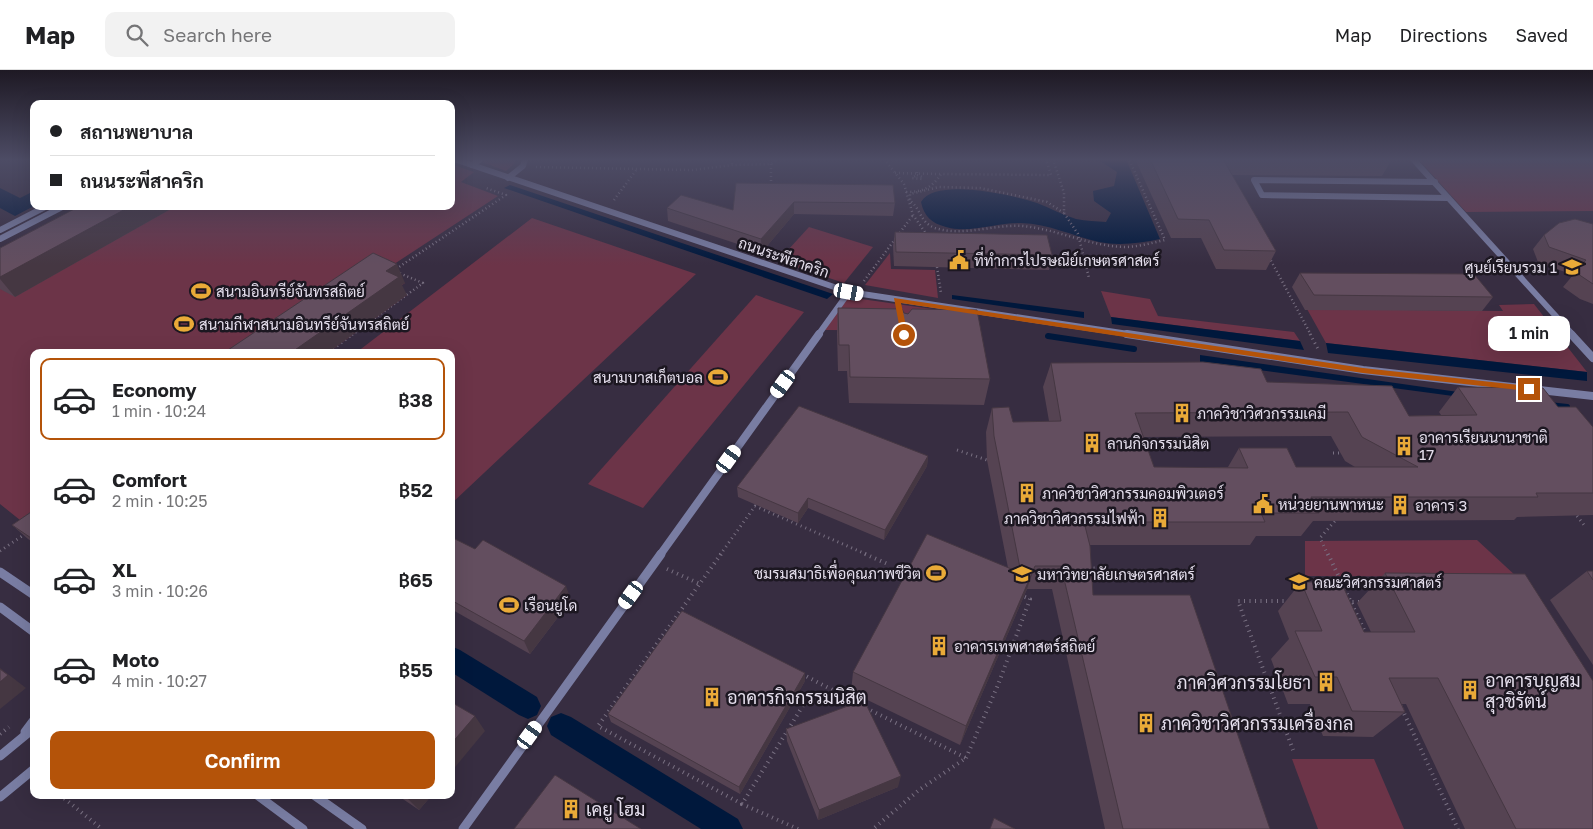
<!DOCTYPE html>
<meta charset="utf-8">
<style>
:root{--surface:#fff;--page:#f2f2f2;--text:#202124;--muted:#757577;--line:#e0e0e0;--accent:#b45309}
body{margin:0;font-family:"Golos Text",Sarabun,sans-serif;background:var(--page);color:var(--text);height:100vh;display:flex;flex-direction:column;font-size:19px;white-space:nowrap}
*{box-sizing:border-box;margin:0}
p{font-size:16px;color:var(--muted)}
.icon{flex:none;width:28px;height:28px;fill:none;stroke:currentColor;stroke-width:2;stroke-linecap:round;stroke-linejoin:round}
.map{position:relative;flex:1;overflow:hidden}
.panel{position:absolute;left:30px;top:279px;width:425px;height:450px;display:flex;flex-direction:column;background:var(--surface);border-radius:10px;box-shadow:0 5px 20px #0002}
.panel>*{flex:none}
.banner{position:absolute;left:30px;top:30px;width:425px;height:110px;border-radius:10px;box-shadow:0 5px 20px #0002;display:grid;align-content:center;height:110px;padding:0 20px;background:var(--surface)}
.end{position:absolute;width:22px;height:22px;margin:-11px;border:6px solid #b45309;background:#fff;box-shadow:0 0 0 2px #fff}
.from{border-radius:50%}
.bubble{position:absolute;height:35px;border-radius:10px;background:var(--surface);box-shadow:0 5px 20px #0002;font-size:16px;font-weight:600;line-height:35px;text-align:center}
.car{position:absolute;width:15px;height:30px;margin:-15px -8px;border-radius:6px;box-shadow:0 0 4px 1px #0007;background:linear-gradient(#fff 24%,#345 0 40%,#fff 0 76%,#345 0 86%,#fff 0)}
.banner b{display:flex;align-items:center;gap:18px;height:48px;font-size:19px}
.banner b+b{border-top:1px solid var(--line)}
.banner i{width:12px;height:12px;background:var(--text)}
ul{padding:9px 0 0;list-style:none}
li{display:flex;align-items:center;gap:15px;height:82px;margin:0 10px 8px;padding:0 10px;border:2px solid transparent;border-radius:10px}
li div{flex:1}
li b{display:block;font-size:19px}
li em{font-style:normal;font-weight:600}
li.on{border-color:var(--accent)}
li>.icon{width:45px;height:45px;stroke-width:1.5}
.action{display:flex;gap:10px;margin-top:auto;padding:10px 20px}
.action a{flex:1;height:58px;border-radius:10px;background:var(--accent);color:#fff;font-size:20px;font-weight:600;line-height:58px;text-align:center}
header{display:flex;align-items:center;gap:30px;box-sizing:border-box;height:70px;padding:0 25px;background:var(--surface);border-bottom:1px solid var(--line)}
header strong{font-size:24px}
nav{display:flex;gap:28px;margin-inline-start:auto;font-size:18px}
.search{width:350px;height:45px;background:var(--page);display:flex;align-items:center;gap:12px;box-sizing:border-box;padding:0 18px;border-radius:10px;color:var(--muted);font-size:19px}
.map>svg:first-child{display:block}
</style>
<header>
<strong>Map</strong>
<div class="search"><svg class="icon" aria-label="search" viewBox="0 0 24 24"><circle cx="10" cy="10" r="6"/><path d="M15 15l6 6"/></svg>Search here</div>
<nav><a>Map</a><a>Directions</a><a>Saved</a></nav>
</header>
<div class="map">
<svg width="1593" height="759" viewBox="0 0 1593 759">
<rect width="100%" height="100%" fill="#372d41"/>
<!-- green -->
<g fill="#6c3448">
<path d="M486,89H516L514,94L506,101L482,92Z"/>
<path d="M1418,89H1593V141L1466,142Z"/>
<path d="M451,94L474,102L461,112L498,126L382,202L405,213L395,220L407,225L329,282H34V441L20,450L0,434V191L111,136H451Z"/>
<path d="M532,148L696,204L451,434V282H357Z"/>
<path d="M809,157L873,177L844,213L778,191Z"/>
<path d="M890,183L891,199L935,200L938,228L865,215Z"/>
<path d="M1101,221L1150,229L1158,246L1294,262L1300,271L1111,247Z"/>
<path d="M756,225L804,242L643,438L588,414Z"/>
<path d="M847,227L968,244L971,261L825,260Z"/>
<path d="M1534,234L1587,302L1326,273L1307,239L1503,241L1499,235Z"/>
<path d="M1477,470L1517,507L1305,506V471Z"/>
<path d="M1292,689H1374L1404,759H1318Z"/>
</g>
<!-- water -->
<g fill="#00183c">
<path d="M1097,89H1126L1160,169C1140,173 1120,176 1099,172C1073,166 1049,154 1021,153C997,152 969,164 946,157C931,153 924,146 921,132C935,107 1013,125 1037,133C1050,138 1063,145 1076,149C1086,151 1097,151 1106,152L1111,143L1094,131L1093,121L1114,116L1117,102Z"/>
<path d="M510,115L833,224L827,229L504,118Z"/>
<path d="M0,118L20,128L34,121V136L15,146L0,138Z"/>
<path d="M952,225L1084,242V248L952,229Z"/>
<path d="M1111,247L1300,271L1304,280L1112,254Z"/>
<path d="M1326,273L1587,302V311L1328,283Z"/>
<path d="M1200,285L1541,334L1543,338L1200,292Z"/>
</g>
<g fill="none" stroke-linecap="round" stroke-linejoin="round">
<!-- stream -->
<g stroke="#00183c" stroke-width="6">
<path d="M1048,266L1134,279"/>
<path d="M1549,335L1567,337"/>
</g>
<!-- canal -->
<g fill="#00183c" fill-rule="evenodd">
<path d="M451,576L460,580L537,627L541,636L537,645L528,649L519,645L451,602Z"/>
<path d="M561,643L571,647L738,749L743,759H701L551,665L547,656L551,647Z"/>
</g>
<!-- path-far2 -->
<g stroke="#797082" stroke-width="2.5" stroke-dasharray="1 3" stroke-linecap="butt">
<path d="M732,89V95"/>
<path d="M884,89L904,114L913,145L927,165"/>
<path d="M1053,89L1064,123V143L1078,164L1089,208"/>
<path d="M771,94V116"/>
<path d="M536,97L692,100L732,95L771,94L778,89"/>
<path d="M917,102V105"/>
<path d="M895,103L940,104"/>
<path d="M917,105L922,107V109L912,108Z"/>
<path d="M906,122C923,122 932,118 941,104L1051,105L1046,89"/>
<path d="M614,130L637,99"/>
<path d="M1064,143L1047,132L980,118L939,117L910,124V131C921,138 919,152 935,158C963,167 994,154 1022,156C1057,159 1089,176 1124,177C1138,177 1151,173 1165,170L1129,89"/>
<path d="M1269,187L1311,265"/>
<path d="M937,197L941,223"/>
<path d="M396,199L506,125L486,118"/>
<path d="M864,211L913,145"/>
<path d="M352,265L423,213L399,203"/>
</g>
<!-- path-far1 -->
<g stroke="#797082" stroke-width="3" stroke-dasharray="1 4" stroke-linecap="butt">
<path d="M1310,264L1318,279"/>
<path d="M329,282L353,264"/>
<path d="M957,380L987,390"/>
<path d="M1333,383H1340"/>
<path d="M1577,446L1584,455"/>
<path d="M0,481L25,464"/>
<path d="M720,485L755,436L868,485"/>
<path d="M1328,485L1320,468L1335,451"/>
</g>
<!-- path -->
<g stroke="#797082" stroke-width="4" stroke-dasharray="1 4.5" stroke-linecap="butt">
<path d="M721,484L598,656L742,734"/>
<path d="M865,484L890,495"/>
<path d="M1328,484L1366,564"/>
<path d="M1088,498L1102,499"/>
<path d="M667,499L700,514"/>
<path d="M1289,531H1238L1293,680"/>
<path d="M1347,532H1361"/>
<path d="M802,604L859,634"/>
<path d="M866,638L966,688L919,720L873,759"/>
<path d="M1402,639L1458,759"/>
<path d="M0,664L9,657"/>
<path d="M966,688L998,615L1030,529L1020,525"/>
<path d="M60,725L102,759"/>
<path d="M798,759L742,734L812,621"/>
</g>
<!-- lane-far2 -->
<g stroke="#797da3" stroke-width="6">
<path d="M454,89L849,222L1135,265"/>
<path d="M1413,89L1573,265"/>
<path d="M472,95L481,89"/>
<path d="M508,108L523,96L525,89"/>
<path d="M1435,112L1254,110L1262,125L1448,128"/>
<path d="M0,160L47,136"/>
<path d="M0,169L64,136"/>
<path d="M818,265L849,222"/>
</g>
<!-- lane-far1 -->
<g stroke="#797da3" stroke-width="8">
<path d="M1127,264L1363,300L1593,326"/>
<path d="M1571,264L1593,288"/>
<path d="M660,485L819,264"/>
</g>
<!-- lane -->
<g stroke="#797da3" stroke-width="9">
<path d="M0,502L34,525"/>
<path d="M0,537L34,562"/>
<path d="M25,662L34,650"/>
<path d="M0,686L34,658"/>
<path d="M257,725L303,759"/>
<path d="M314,725L362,759"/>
<path d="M0,727L34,699"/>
<path d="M463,759L661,484"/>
</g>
</g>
<!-- wall -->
<g fill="#554352" fill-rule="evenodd">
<path d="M1135,89H1392L1382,106L1232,105L1276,181L1266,200L1216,199L1201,168H1171Z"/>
<path d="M736,113L895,133L893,146L794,144L762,182L668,151L667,138L733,140Z"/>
<path d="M80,136H176L15,227L0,219V178Z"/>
<path d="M1593,154V234L1580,229L1563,217L1573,205L1538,192L1533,179L1544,165Z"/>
<path d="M895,162L1052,185L1049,200L894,196L893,176Z"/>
<path d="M1300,203L1493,227L1482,241L1305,240L1292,217Z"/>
<path d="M838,238L904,243L990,309L984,335L849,333L847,301H838L837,264Z"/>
<path d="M1051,293L1267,312L1409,346L1441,345L1439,342L1458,317L1558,337L1593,357V445L1517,447L1514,450L1313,451L1301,466H1256L1250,475H1090L1093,525L1270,759H1105L1052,519H1027L960,675L851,622L853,602L1008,498L987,390L986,362L992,338L1013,352L1049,351L1043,317ZM1331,366L1345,391L1355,397H1296L1239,378L1228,397H1154L1143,367Z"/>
<path d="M928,386L927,396L884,470L808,438L798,453L738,427L737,417Z"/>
<path d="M34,440V473L28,469L12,455Z"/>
<path d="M451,467L571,530L530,584L451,539Z"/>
<path d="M1587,501H1593V595L1550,530Z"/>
<path d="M1385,503L1593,759H1465L1406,634H1402L1405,642L1373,667L1323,666L1310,634H1288L1271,589L1289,569L1278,541L1301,512L1364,562H1371L1357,533Z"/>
<path d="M805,611L740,724L611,652L608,644Z"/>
<path d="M786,659L898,717L818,750L787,671Z"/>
<path d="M397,725H432L419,740Z"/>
</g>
<!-- shaded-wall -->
<g fill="#453742">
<path d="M794,132V144L762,182L761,169Z"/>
<path d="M131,136H176L15,227L0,209V207Z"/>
<path d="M397,194L405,213L402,215L407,225L329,282H292L386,201Z"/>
<path d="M928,386L927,396L884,470L885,460Z"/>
<path d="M808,428V438L798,453V443Z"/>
<path d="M1035,496L1027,519L960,675L966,656Z"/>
<path d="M566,516L571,530L530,584L524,571Z"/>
<path d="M0,598L26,618L0,639Z"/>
<path d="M805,603V611L740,724L739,717Z"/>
<path d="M475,646L485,661L451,702V674Z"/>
<path d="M901,706L898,717L818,750L819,740Z"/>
<path d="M408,725H432L419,740L406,727Z"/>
</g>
<!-- building -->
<g fill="#634e5f" stroke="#453742" fill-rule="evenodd">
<path d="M1150,89H1223L1276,181L1224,180L1209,150L1178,149Z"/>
<path d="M736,113L893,115L895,133L794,132L761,169L667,138L681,125L733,140Z"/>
<path d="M80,136H131L0,207V178Z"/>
<path d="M1575,149L1593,154V214L1575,202L1586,190L1549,177L1544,165L1559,153Z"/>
<path d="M895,162L1047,165L1052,185L896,182Z"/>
<path d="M373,183L397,194L386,201L399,207L292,282H225Z"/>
<path d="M1300,203L1474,204L1493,227L1314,225Z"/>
<path d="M838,238L902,239L904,243L908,244L912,239L977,240L990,309L850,307L849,275H839Z"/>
<path d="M1203,292L1261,299L1267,312L1392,316L1409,346L1477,345L1458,317L1543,318L1558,337H1576L1593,357V423H1536L1538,427H1311L1319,443H1261L1265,452H1084L1090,476L1093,525H1190L1270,759H1123L1061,496H1035L966,656L853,602L927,464L1021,503L994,366L992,338L1009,337L1013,352L1061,351L1051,293ZM1348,342L1362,367L1418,397H1296L1287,378H1239L1248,398L1154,397L1135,343Z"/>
<path d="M799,336L928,386L885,460L808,428L798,443L737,417Z"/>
<path d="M34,440V470L12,455Z"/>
<path d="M451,467L475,479L483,470L566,516L524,571L451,530Z"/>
<path d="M1587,501H1593V510Z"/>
<path d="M1385,503L1525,504L1593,611V759H1516L1438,608H1389L1405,642L1352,641L1337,607H1315L1295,561H1322L1301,512H1341L1364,562H1415Z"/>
<path d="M682,541L805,603L739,717L608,644Z"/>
<path d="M0,599L8,605L0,612Z"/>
<path d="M864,630L901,706L819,740L786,659Z"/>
<path d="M451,632L475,646L451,674Z"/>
<path d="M555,705L641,759H514Z"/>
<path d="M994,748L1015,759H990Z"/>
</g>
<!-- sky -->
<linearGradient id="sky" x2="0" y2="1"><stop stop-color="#1e1924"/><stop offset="0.46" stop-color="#4d4c65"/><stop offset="1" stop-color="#4d4c65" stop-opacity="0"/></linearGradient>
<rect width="1593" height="195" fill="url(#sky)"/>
<!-- route -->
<path fill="#b45309" d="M894,228L1363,298L1529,316L1533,319L1529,321L1363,303L901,233L908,265L904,267L901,265Z"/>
<!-- icons -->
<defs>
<symbol id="civic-bare" viewBox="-9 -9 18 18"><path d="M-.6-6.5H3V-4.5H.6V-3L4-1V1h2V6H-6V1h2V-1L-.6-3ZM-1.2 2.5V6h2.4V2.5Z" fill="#e9aa38" stroke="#1c1721" stroke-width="2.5" paint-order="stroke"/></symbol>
<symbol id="university-bare" viewBox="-9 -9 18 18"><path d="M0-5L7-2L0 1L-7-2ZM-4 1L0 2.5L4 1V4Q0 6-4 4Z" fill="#e9aa38" stroke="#1c1721" stroke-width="2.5" paint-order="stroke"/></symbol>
<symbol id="stadium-bare" viewBox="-9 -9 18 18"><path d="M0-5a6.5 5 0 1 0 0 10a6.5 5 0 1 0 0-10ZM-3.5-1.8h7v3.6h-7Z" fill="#e9aa38" stroke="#1c1721" stroke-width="2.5" paint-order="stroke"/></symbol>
<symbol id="building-bare" viewBox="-9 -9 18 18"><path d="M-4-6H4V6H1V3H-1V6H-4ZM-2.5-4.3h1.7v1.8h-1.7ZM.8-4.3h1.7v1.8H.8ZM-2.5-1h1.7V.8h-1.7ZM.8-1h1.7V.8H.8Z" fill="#e9aa38" stroke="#1c1721" stroke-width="2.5" paint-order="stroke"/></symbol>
</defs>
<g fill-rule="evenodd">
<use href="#civic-bare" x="945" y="176" width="28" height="28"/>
<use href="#university-bare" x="1558" y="183" width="28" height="28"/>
<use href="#stadium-bare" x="187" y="207" width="28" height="28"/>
<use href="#stadium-bare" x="170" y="240" width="28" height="28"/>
<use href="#stadium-bare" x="704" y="293" width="28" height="28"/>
<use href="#building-bare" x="1168" y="329" width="28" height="28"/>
<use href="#building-bare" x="1078" y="359" width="28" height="28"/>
<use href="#building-bare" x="1390" y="362" width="28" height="28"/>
<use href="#building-bare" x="1013" y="409" width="28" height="28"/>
<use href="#civic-bare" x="1249" y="420" width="28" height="28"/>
<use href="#building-bare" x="1386" y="421" width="28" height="28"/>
<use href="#building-bare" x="1146" y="434" width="28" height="28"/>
<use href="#stadium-bare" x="922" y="489" width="28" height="28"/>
<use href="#university-bare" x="1008" y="490" width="28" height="28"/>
<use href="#university-bare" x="1285" y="498" width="28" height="28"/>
<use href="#stadium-bare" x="495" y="521" width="28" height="28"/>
<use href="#building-bare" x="925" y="562" width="28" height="28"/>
<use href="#building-bare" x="1312" y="598" width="28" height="28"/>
<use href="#building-bare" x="1456" y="606" width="28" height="28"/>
<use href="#building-bare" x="698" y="613" width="28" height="28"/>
<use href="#building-bare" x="1132" y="639" width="28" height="28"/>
<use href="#building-bare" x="557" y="725" width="28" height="28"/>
</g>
<g text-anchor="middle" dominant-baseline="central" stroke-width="5" stroke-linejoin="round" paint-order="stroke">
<!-- street labels -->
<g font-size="15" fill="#e5dfed" stroke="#1c1721">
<text transform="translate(784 187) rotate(19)">ถนนระพีสาคริก</text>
</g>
<!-- poi labels -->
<g font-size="15" fill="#e5dfed" stroke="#1c1721" text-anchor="start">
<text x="974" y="190">ที่ทำการไปรษณีย์เกษตรศาสตร์</text>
<text x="1557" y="197" text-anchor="end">ศูนย์เรียนรวม 1</text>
<text x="216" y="221">สนามอินทรีย์จันทรสถิตย์</text>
<text x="199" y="254">สนามกีฬาสนามอินทรีย์จันทรสถิตย์</text>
<text x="703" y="307" text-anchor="end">สนามบาสเก็ตบอล</text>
<text x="1197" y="343">ภาควิชาวิศวกรรมเคมี</text>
<text x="1419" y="367">อาคารเรียนนานาชาติ<tspan x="1419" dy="17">17</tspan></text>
<text x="1107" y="373">ลานกิจกรรมนิสิต</text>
<text x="1042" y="423">ภาควิชาวิศวกรรมคอมพิวเตอร์</text>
<text x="1278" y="434">หน่วยยานพาหนะ</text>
<text x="1415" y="435">อาคาร 3</text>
<text x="1145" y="448" text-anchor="end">ภาควิชาวิศวกรรมไฟฟ้า</text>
<text x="921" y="503" text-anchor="end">ชมรมสมาธิเพื่อคุณภาพชีวิต</text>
<text x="1037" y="504">มหาวิทยาลัยเกษตรศาสตร์</text>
<text x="1314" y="512">คณะวิศวกรรมศาสตร์</text>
<text x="524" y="535">เรือนยูโด</text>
<text x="954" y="576">อาคารเทพศาสตร์สถิตย์</text>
</g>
<!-- near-poi labels -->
<g font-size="18" fill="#e5dfed" stroke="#1c1721" text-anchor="start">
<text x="1485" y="610">อาคารบุญสม<tspan x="1485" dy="21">สุวชิรัตน์</tspan></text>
<text x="1311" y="612" text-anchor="end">ภาควิศวกรรมโยธา</text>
<text x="727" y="627">อาคารกิจกรรมนิสิต</text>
<text x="1161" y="653">ภาควิชาวิศวกรรมเครื่องกล</text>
<text x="586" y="739">เคยู โฮม</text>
</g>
</g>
</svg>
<i class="end from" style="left:904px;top:265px"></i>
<i class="end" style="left:1529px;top:319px"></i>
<div class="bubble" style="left:1488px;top:246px;width:82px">1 min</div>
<i class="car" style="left:849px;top:222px;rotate:100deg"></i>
<i class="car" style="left:783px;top:314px;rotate:216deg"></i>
<i class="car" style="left:729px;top:389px;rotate:36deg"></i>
<i class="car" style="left:631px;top:525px;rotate:216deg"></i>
<i class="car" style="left:530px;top:665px;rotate:36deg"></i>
<div class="banner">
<b><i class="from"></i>สถานพยาบาล</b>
<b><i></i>ถนนระพีสาคริก</b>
</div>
<section class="panel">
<ul>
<li class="on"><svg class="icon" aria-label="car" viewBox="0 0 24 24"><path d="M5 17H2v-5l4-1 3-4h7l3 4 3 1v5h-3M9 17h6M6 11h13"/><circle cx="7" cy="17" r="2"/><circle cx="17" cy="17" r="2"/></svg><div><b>Economy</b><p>1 min · 10:24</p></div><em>฿38</em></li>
<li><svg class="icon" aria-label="car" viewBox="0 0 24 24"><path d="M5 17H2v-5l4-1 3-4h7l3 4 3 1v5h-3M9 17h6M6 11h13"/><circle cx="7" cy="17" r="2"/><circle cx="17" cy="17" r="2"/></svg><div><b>Comfort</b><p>2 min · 10:25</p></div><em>฿52</em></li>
<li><svg class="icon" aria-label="car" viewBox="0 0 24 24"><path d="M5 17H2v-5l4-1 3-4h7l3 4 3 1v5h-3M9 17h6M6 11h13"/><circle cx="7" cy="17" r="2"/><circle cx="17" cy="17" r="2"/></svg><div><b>XL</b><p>3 min · 10:26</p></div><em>฿65</em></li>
<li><svg class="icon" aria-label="car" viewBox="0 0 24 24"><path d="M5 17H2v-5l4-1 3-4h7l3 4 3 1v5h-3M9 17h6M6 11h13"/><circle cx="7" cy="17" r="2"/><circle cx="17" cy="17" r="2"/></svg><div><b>Moto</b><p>4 min · 10:27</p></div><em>฿55</em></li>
</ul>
<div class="action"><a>Confirm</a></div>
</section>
</div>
